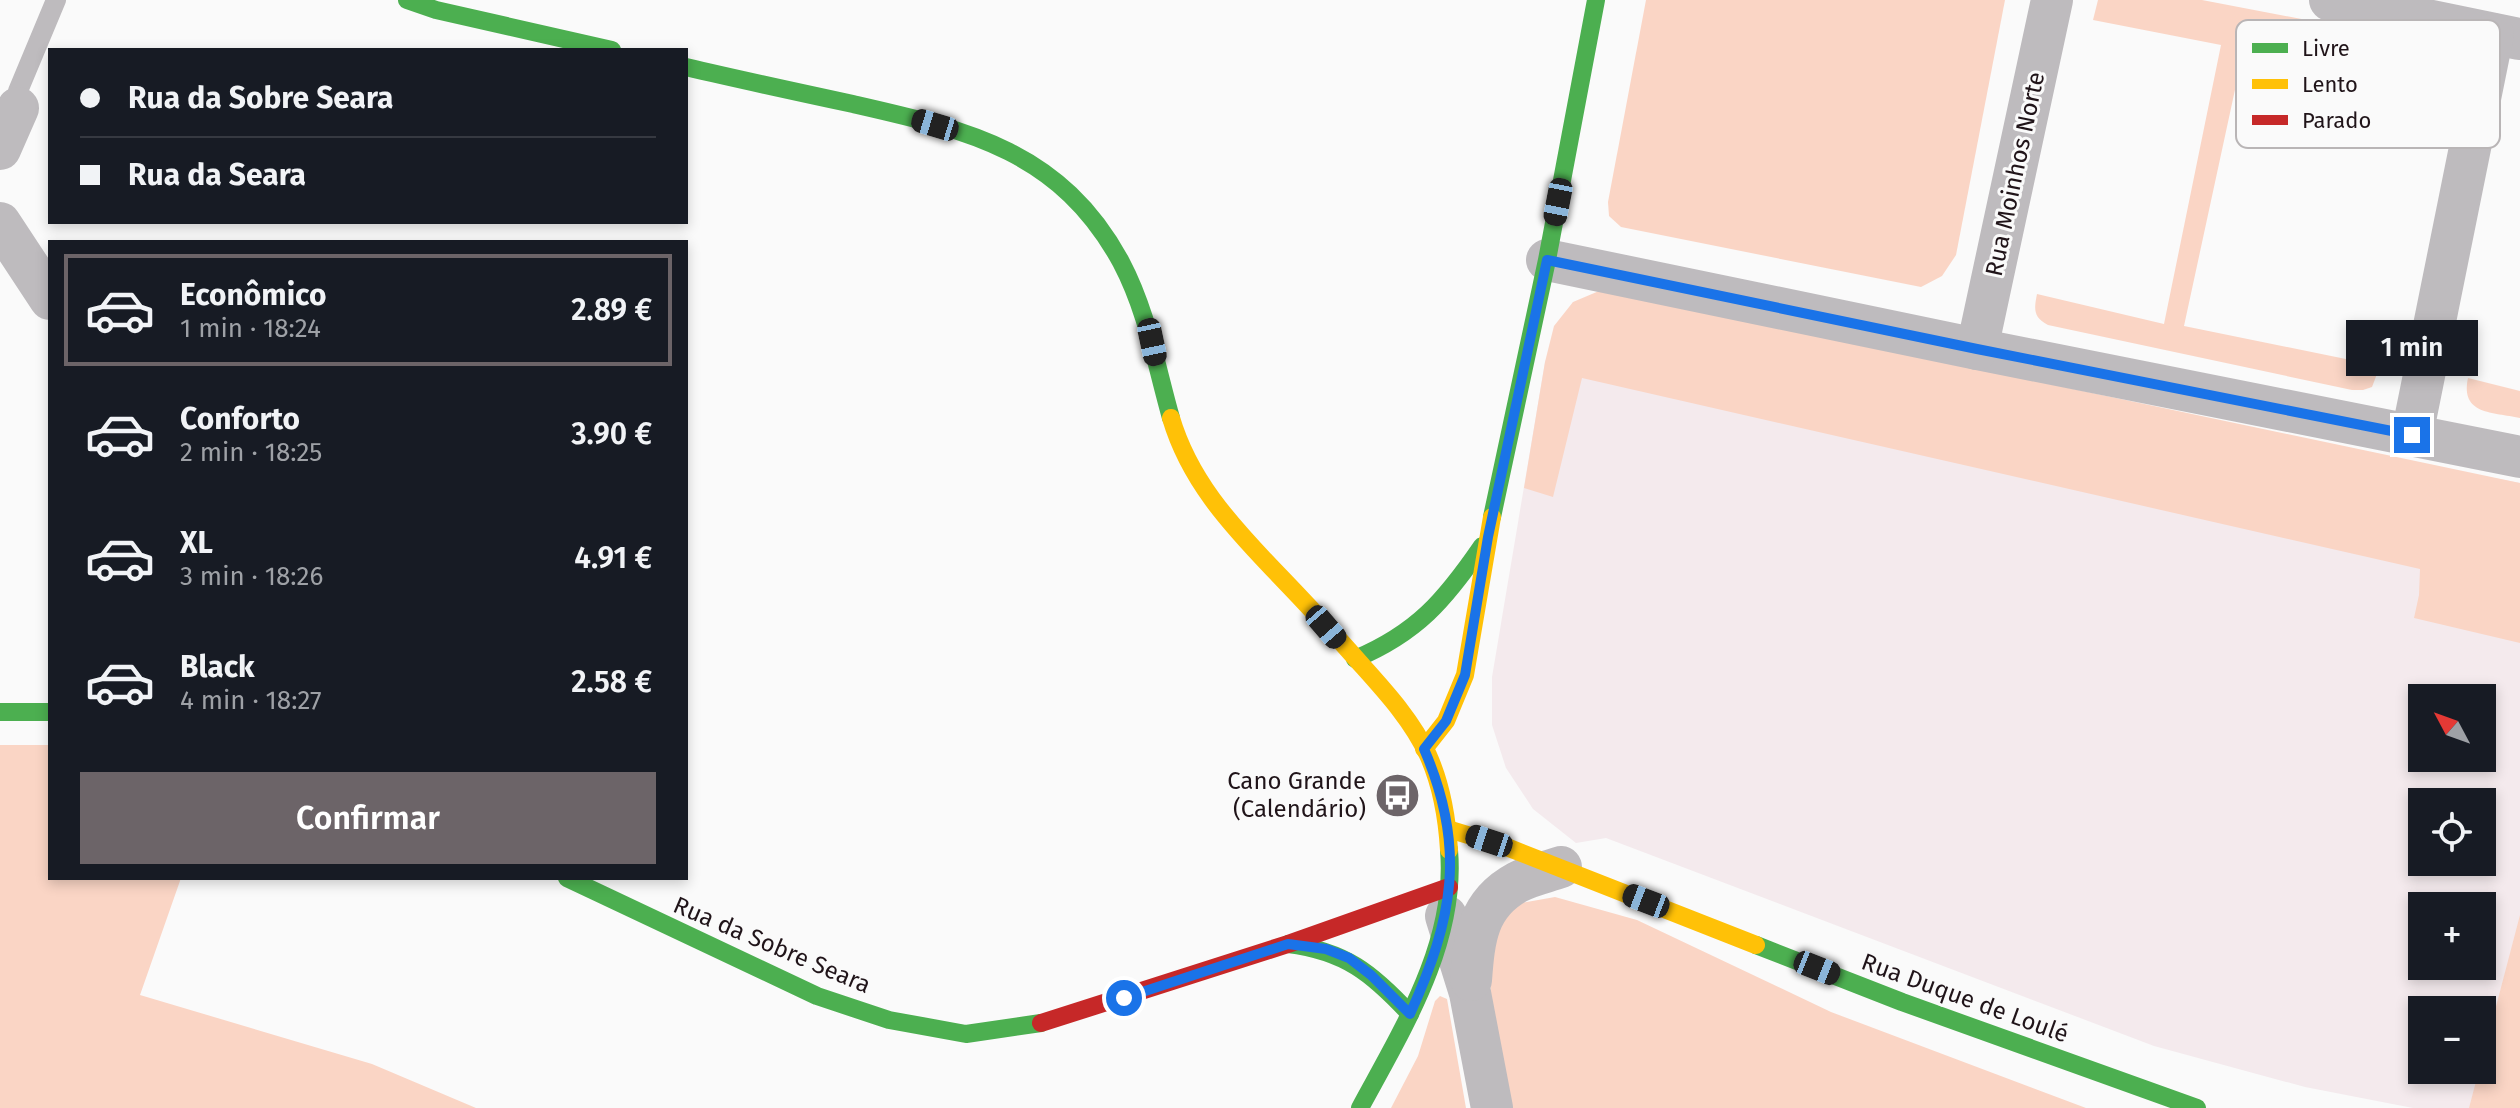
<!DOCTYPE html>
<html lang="pt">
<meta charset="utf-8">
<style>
:root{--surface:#171b24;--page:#242831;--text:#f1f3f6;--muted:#9ea1a6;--line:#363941;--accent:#6c6468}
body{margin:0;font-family:"Fira Sans",sans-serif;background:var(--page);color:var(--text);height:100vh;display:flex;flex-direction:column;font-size:30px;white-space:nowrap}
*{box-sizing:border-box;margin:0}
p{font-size:26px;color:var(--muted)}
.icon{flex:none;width:44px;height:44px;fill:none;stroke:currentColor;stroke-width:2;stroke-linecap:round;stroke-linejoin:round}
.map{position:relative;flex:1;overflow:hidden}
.sheet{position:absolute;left:48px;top:240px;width:640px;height:640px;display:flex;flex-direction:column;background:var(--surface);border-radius:0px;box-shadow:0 4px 12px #0003}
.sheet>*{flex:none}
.hud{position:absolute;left:48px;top:48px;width:640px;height:176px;border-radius:0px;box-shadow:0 4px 12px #0003;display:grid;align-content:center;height:176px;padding:0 32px;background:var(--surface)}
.needle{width:52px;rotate:311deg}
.buttons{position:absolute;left:2408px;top:684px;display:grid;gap:16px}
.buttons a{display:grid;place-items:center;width:88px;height:88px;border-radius:0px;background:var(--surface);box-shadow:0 4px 12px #0003;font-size:40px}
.end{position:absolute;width:36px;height:36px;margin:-18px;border:10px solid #1a73e8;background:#fff;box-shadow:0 0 0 4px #fff}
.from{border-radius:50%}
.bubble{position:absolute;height:56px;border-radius:0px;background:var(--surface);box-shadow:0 4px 12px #0003;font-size:26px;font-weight:600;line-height:56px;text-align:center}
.car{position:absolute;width:24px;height:48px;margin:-24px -12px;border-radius:10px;box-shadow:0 0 6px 2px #0007;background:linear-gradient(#222 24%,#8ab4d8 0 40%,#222 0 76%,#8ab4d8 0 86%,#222 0)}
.hud b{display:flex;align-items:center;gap:28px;height:76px;font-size:30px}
.hud b+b{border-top:2px solid var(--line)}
.hud i{width:20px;height:20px;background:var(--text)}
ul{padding:14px 0 0;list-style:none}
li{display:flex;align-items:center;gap:24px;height:112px;margin:0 16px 12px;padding:0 16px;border:4px solid transparent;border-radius:0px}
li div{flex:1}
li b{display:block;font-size:30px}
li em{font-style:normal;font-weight:600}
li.on{border-color:var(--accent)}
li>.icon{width:72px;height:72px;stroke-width:1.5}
.button{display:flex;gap:16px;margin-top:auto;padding:16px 32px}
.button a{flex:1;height:92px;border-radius:0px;background:var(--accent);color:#fff;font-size:32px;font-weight:600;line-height:92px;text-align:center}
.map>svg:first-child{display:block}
</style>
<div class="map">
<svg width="2520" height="1108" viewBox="0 0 2520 1108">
<rect width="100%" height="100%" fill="#fafafa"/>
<!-- built -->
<path fill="#f4eaed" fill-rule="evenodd" d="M1573,302L2520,483V1108H2413L2305,1087L2154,1046L1606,838L1576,843L1533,809L1506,768L1492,725V677L1545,362ZM2422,698H2482V758H2422ZM2422,802H2482V862H2422ZM2422,906H2482V966H2422ZM2422,1010H2482V1070H2422Z"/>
<!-- green -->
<g fill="#fad5c5">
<path d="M1646,0H2005L1956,255L1942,276L1921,287L1621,227L1609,216L1608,202Z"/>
<path d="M2098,0H2202L2421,42L2436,52L2439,61L2438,82L2244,48L2184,326L2380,366L2372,387L2363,390H2352L2048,325C2033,317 2034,309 2037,294L2164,324L2221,45L2093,20Z"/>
<path d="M1599,291L1636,297L2520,483V643L2414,618L2419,595L2420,569L1582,378L1553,497L1524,488L1545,362L1554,326L1573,302Z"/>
<path d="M2468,378L2520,391V418C2493,412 2460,415 2468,378Z"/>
<path d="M0,745H50V878H181L140,995L372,1064L476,1108H0Z"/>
<path d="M1555,897L1637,920L1831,1012L2086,1108H1508L1490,995L1494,936L1515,904Z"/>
<path d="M2520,915V1108H2469L2479,1070H2482V1060Z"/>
<path d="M1440,996L1447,999L1466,1108H1391L1418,1056L1435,1001Z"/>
</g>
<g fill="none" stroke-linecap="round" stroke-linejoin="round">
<!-- lane -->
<path stroke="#bebbbe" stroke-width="20" d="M18,108V91L56,0"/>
<!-- street -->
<g stroke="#bebbbe" stroke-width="42">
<path d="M2330,0L2519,39"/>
<path d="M0,149L18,108"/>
<path d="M0,223L50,299"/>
<path d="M1547,260L1977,349L2520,457"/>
<path d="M1977,349L2052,0"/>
<path d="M2412,435L2493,34"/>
<path d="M1446,916L1470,993L1492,1108"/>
<path d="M1471,980C1474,939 1477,904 1518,882C1531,875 1547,872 1561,867"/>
</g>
<!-- fast -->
<g stroke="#4caf50" stroke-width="18">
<path d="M407,0L436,10L612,50"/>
<path d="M686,67C741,80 797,92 853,104C967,130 1060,150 1121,262C1147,311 1156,365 1171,418"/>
<path d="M1492,517L1547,260L1596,0"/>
<path d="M1355,659C1417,633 1445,600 1482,546"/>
<path d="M0,712H50"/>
<path d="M567,878L817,996L889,1020L966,1034L1041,1023"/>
<path d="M1288,944C1345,951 1372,973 1410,1014"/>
<path d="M1756,945L1902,1002L2197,1108"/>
<path d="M1360,1108C1402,1030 1457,943 1449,850"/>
</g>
<!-- slow -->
<g stroke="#ffc107" stroke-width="18">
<path d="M1171,418C1189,479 1229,523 1272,568C1302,599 1331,630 1359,662C1385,691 1412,720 1428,755C1442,786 1447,817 1449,850"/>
<path d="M1424,749L1446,721L1465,675L1492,517"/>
<path d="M1448,829L1504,846L1756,945"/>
</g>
<!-- jam -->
<path stroke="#c62828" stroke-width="18" d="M1041,1023L1288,944L1449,887"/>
</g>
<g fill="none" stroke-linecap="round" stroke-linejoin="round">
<!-- route -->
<path stroke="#1a73e8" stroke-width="10" d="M1124,998L1288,944L1326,949L1349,958L1371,975L1410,1014C1453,919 1467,848 1424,749L1446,721L1465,675L1488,537L1547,260L1977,349L2412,435"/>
</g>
<!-- icons -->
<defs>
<symbol id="bus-disc" viewBox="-11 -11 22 22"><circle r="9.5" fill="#6c6468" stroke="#fafafa"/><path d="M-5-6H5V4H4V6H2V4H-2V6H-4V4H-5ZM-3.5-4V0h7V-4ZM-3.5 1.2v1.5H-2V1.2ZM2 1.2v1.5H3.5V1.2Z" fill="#fff"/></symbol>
</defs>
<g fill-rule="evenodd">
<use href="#bus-disc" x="1372" y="770" width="51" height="51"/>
</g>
<g text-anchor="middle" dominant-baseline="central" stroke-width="6" stroke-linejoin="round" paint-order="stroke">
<!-- street labels -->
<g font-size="24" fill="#201419" stroke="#fafafa">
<text transform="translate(2015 174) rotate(-78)">Rua Moinhos Norte</text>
<text transform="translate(772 945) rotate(23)">Rua da Sobre Seara</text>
<text transform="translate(1965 998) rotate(20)">Rua Duque de Loulé</text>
</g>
<!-- poi labels -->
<g font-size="24" fill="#201419" stroke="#fafafa" text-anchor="end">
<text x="1366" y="781">Cano Grande<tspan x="1366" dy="28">(Calendário)</tspan></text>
</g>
</g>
<!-- legend -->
<rect x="2236" y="20" width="264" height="128" rx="12" fill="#fafafa" stroke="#b9b5b6" stroke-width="2"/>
<rect x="2252" y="43" width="36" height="10" fill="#4caf50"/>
<rect x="2252" y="79" width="36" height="10" fill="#ffc107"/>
<rect x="2252" y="115" width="36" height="10" fill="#c62828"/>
<g font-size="22" fill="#201419">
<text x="2302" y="56">Livre</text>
<text x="2302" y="92">Lento</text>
<text x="2302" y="128">Parado</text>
</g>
</svg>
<div class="buttons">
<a><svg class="needle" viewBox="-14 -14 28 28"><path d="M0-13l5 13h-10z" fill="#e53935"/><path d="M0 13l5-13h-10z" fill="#9ea1a6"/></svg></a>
<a><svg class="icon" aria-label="locate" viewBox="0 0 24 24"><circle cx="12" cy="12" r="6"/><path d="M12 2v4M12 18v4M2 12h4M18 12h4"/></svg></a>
<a>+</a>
<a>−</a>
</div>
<i class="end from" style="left:1124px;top:998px"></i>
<i class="end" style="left:2412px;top:435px"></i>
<div class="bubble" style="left:2346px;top:320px;width:132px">1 min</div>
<i class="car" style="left:935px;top:125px;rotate:287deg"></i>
<i class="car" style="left:1558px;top:202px;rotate:191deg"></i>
<i class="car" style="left:1152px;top:342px;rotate:168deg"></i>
<i class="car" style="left:1326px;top:627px;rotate:139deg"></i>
<i class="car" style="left:1489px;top:841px;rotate:288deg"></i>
<i class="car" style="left:1646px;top:901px;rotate:291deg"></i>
<i class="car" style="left:1817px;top:968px;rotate:112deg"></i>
<div class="hud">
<b><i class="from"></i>Rua da Sobre Seara</b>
<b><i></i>Rua da Seara</b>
</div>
<section class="sheet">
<ul>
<li class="on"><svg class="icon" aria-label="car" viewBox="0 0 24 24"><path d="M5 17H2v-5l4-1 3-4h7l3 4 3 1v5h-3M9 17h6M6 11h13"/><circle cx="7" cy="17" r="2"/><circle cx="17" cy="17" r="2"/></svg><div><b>Econômico</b><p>1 min · 18:24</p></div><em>2.89 €</em></li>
<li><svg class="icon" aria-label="car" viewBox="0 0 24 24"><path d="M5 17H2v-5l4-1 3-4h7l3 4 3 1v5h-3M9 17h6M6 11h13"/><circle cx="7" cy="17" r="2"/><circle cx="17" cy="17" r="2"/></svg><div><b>Conforto</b><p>2 min · 18:25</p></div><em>3.90 €</em></li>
<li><svg class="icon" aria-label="car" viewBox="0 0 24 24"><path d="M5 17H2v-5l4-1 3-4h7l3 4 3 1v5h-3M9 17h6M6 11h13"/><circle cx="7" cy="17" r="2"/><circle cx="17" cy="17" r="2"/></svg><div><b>XL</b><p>3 min · 18:26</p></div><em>4.91 €</em></li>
<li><svg class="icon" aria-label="car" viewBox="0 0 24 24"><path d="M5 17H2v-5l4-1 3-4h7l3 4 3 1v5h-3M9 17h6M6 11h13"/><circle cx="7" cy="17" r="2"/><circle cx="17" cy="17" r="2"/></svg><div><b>Black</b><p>4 min · 18:27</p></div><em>2.58 €</em></li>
</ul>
<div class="button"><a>Confirmar</a></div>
</section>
</div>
